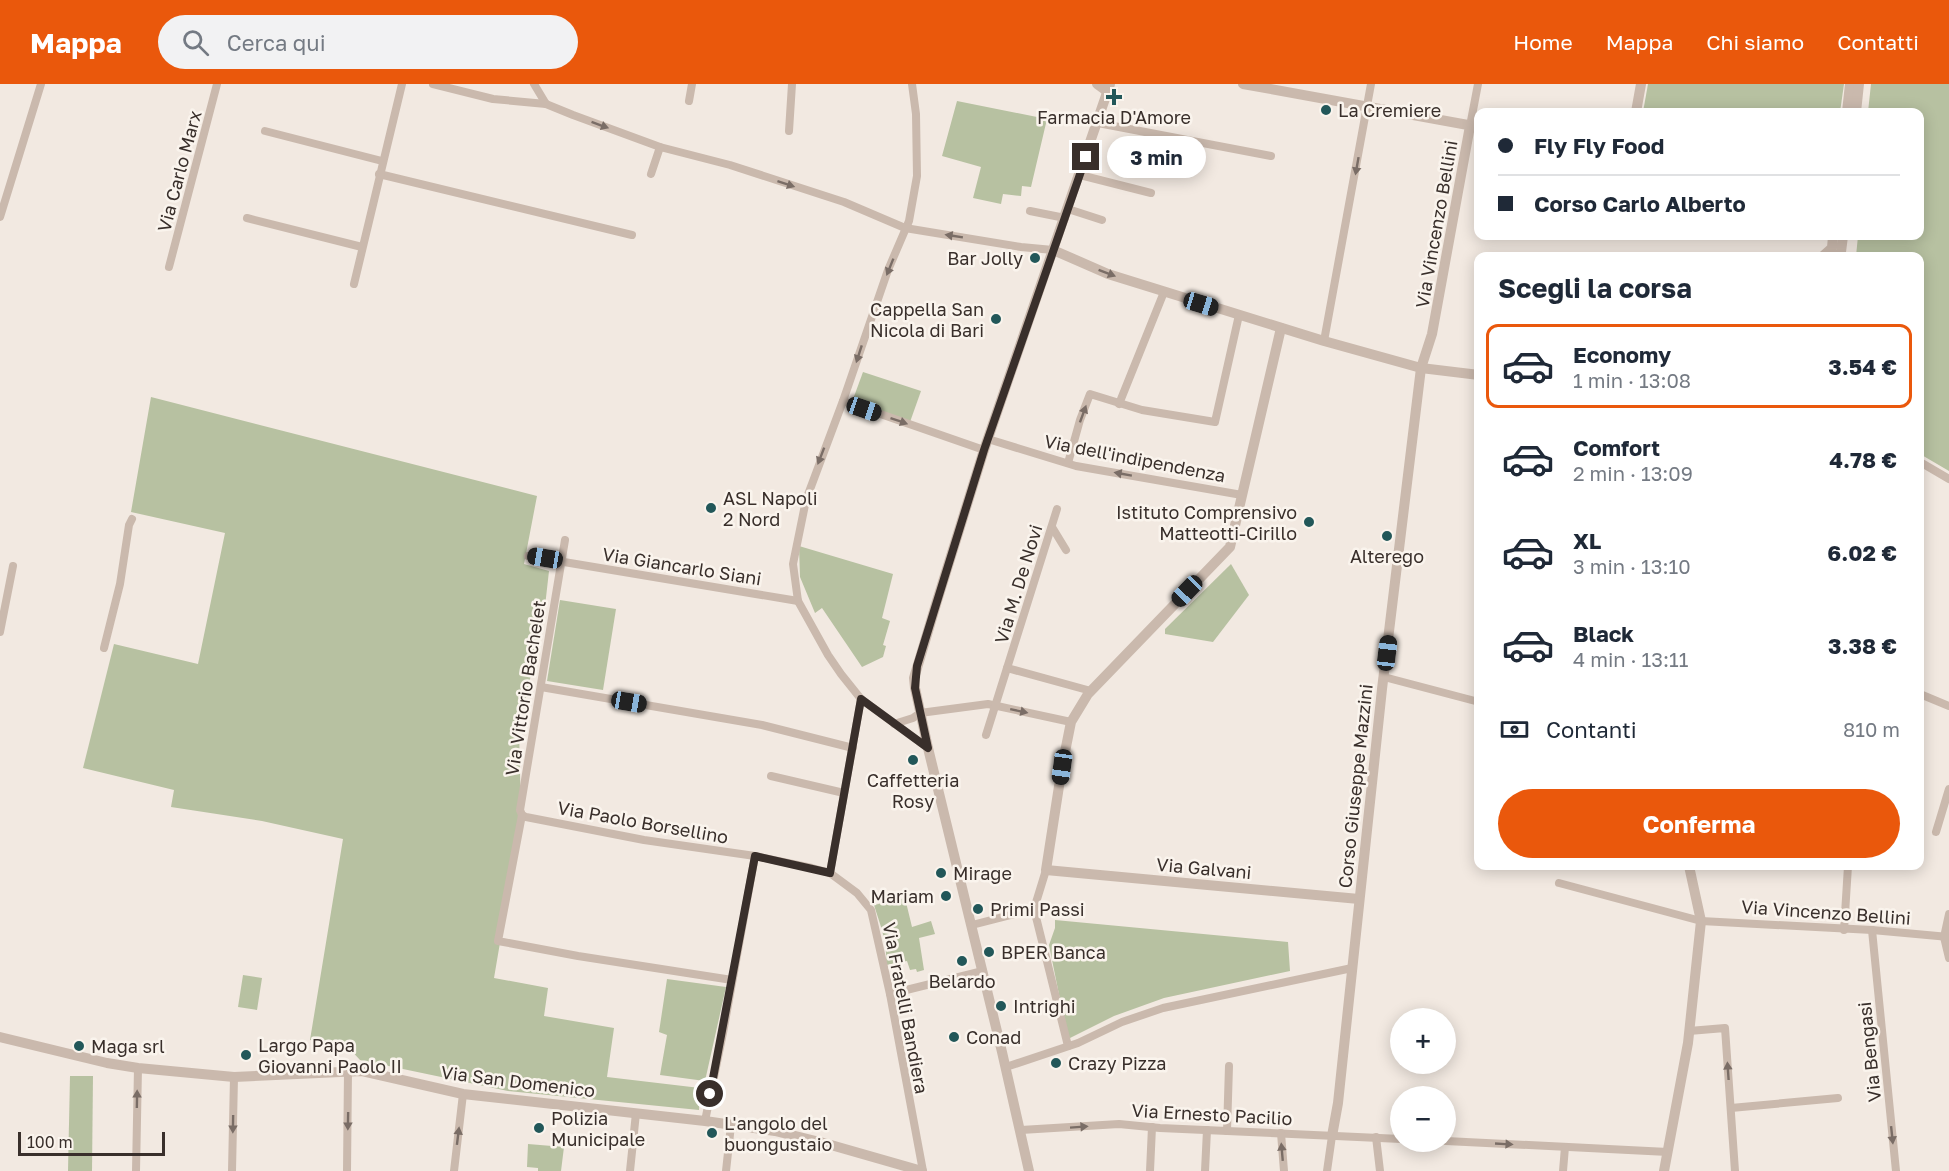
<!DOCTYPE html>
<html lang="it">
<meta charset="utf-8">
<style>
:root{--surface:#fff;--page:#f2f2f3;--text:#1f2937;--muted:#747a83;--line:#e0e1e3;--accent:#ea580c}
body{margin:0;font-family:"Golos Text",sans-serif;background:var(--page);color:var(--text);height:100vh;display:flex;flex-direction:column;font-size:22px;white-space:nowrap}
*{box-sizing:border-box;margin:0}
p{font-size:20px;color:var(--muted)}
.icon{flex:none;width:33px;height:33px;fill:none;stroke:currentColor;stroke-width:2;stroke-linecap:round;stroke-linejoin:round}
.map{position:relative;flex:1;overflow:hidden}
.details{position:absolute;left:1474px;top:168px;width:450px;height:618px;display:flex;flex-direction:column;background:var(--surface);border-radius:12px;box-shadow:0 3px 15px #0003}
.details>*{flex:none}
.top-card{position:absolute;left:1474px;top:24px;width:450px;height:132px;border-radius:12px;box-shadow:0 3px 15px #0003;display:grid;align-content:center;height:132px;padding:0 24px;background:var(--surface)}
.fabs{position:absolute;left:1390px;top:924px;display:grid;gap:12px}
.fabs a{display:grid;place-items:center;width:66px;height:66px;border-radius:50%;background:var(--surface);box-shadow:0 3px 15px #0003;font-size:30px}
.scale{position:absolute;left:18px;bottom:15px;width:147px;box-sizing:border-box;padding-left:6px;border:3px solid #392f2b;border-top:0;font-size:16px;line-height:21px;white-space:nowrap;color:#392f2b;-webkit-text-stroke:4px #faf4ed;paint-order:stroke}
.end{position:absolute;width:27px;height:27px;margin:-14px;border:8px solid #392f2b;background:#fff;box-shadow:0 0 0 3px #fff}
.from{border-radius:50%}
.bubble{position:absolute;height:42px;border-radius:21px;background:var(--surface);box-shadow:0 3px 15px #0003;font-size:20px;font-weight:700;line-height:42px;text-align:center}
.car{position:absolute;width:18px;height:36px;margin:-18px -9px;border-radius:8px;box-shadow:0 0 4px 2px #0007;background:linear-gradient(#222 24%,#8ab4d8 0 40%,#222 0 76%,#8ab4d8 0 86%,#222 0)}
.top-card b{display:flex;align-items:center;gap:21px;height:57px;font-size:22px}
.top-card b+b{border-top:2px solid var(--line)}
.top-card i{width:15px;height:15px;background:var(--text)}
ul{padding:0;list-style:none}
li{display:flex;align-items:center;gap:18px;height:84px;margin:0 12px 9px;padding:0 12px;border:3px solid transparent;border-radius:12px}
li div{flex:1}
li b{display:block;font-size:22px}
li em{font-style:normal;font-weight:700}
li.selected{border-color:var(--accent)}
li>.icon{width:54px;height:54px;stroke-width:1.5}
h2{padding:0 24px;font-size:27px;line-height:72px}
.pay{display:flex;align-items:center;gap:15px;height:66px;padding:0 24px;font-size:22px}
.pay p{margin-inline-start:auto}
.primary-button{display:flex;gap:12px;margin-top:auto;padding:12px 24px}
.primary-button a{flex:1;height:69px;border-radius:36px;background:var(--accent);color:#fff;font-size:24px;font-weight:700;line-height:69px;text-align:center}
header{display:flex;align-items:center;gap:36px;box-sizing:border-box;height:84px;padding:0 30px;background:var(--accent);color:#fff}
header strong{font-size:28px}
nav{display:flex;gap:33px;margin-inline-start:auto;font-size:21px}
.search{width:420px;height:54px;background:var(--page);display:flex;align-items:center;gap:15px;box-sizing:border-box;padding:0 21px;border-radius:33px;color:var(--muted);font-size:22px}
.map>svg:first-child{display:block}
</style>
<header>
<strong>Mappa</strong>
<div class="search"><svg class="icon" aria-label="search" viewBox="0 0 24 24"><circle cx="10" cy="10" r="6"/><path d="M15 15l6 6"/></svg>Cerca qui</div>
<nav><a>Home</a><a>Mappa</a><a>Chi siamo</a><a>Contatti</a></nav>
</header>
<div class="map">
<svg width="1949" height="1087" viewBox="0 0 1949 1087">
<rect width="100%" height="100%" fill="#f2e9e1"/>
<!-- green -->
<g fill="#b7c1a1">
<path d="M1648,0H1844L1840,28H1643Z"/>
<path d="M1871,0H1949V387L1920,370V172H1856L1858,152H1920V28H1868Z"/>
<path d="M957,17L1047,35L1031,103L1022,102L1021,112L1003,110L1001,120L973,114L981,83L942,72Z"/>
<path d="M863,288L921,307L910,338L852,318Z"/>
<path d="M151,313L537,412L524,480L549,487L543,540L519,642L521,735L494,894L548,904L544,932L614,944L607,993L700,1004L699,1026L508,1007L360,976L347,962L310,956L343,755L262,737L171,723L174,706L83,684L114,560L198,580L225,449L131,428Z"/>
<path d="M799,462L893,490L882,534L890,537L883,561L886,562L883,573L862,583L822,524L815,529L800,493Z"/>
<path d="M1231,480L1249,511L1213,558L1165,550V545Z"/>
<path d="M560,516L616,525L603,606L547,597Z"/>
<path d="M905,814L912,843L931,837L935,850L919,854L924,886L917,888L916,885L910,886L907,877L886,881C888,860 880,840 874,821Z"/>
<path d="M1055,836L1288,858L1290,887L1164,914L1114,932L1068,955L1049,861L1055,844Z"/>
<path d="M243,891L262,894L257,926L238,923Z"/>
<path d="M667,895L726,903L705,997L660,991L667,951L659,948Z"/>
<path d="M70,992H93L92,1087H68Z"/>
<path d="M528,1060L564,1063L561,1087H538V1084L527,1083Z"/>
</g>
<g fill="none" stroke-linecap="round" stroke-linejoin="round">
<!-- minor -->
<g stroke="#cab9ad" stroke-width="8">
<path d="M433,0L493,15L546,20"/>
<path d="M534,0L546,20L573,31L660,63L730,81L844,118L905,144L1021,163L1053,166"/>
<path d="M912,0L916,30L917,92L909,137L888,186L843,317L806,416L793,480L798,517L828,571L841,590L861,615L928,664"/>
<path d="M689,17L692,0"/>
<path d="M1098,39L1271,72"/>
<path d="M1470,42L1478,0"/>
<path d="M265,47L382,77"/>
<path d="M789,47L792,0"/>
<path d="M379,90L632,151"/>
<path d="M651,90L660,63"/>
<path d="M1080,91L1151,109"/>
<path d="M1068,125L1102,136"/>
<path d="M1030,127L1065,134"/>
<path d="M0,133L41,0"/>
<path d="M247,134L362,163"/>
<path d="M169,183L217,0"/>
<path d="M354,200L402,0"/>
<path d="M1324,257L1371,0"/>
<path d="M843,317L984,366"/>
<path d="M1119,320L1164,208"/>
<path d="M988,355L1076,382L1242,411"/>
<path d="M1920,378L1949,395"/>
<path d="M1068,379L1080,336L1090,310L1142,326L1215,338L1239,231"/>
<path d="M1052,443L1066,466"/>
<path d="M565,456L520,726L522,731L526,733L644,756L755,772L812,784L830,789L857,809L871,826L890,910L923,1087"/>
<path d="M528,472L798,517"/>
<path d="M0,548L13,482"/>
<path d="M104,564L120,500L129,441L132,435"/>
<path d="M1007,584L1091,607"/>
<path d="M1384,593L1479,618"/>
<path d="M541,603L762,641L853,664"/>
<path d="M1920,610L1949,622"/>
<path d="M894,640L913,634L920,629L988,620L1071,638"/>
<path d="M986,651L1057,425"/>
<path d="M771,692L844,709"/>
<path d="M522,731L498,857L578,872L732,896"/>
<path d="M1936,748L1949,705"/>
<path d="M830,789L861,615"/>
<path d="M1559,799L1701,837L1872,846L1949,853"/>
<path d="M1034,825L1068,962"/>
<path d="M1034,825L1046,786"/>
<path d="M1949,830L1944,853L1949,874"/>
<path d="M972,841L1034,825"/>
<path d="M1844,846L1848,782"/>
<path d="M1872,846L1896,1087"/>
<path d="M890,910L983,887"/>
<path d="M1689,947L1725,944L1735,1087"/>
<path d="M1006,983L1078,959L1122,938L1163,924L1352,884"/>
<path d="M1731,1024L1838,1014"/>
<path d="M705,1037L723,949L755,772"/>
<path d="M1021,1046L1119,1040L1160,1044L1401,1055"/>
<path d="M1227,1047L1229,982"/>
<path d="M1281,1049L1284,1087"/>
<path d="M1376,1053L1380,1087"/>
<path d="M1446,1057L1668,1068"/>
<path d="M136,1087L138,984"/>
<path d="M232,1087L234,993"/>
<path d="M347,1087L348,987"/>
<path d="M454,1087L463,1010"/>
<path d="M630,1087L636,1029"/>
<path d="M726,1087L731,1041"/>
<path d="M1150,1087L1152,1043"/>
<path d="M1205,1087L1207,1046"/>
<path d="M1327,1087L1332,1052"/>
<path d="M1563,1087L1565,1063"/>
</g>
<!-- tertiary -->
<g stroke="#cab9ad" stroke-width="10">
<path d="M1097,0L1108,8"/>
<path d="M1243,0L1479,43"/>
<path d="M1636,28L1641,0"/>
<path d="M1847,28L1850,0"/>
<path d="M1856,28L1859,0"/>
<path d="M1053,166L1108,190L1324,257L1421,284L1479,291"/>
<path d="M1823,172L1832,164L1833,152"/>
<path d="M1837,172L1841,168L1843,152"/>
<path d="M1281,244L1230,463L1088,610L1071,638L1062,683L1046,786L1359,815"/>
<path d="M0,953L107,979L138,984L234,993L362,987L463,1010L705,1037L775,1047L824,1059L922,1087"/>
<path d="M1332,1052L1338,1019L1382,605L1421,284L1432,250L1470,42"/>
<path d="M1029,1087L1002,968L928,664L915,604L914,594L937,517L984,366L1110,0"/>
<path d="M1664,1087L1688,959L1701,837L1689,782"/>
</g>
</g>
<!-- one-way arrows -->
<defs><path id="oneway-solid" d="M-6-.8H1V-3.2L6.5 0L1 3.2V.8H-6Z" transform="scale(1.5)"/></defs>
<g fill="#7a6d66">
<use href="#oneway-solid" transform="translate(600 41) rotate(20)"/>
<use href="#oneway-solid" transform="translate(1357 82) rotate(100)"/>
<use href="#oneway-solid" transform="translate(786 100) rotate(18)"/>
<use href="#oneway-solid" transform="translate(954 152) rotate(-171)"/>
<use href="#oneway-solid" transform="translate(890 183) rotate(112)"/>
<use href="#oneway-solid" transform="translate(1107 189) rotate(21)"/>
<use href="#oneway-solid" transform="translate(859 270) rotate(108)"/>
<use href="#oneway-solid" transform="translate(1083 330) rotate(-70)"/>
<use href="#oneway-solid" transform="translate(899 337) rotate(19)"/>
<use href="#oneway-solid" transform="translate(821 372) rotate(111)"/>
<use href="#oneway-solid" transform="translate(1123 390) rotate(-170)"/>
<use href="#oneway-solid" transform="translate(1019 627) rotate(12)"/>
<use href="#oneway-solid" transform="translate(1728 987) rotate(-94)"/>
<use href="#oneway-solid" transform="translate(137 1015) rotate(-89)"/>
<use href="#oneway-solid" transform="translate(348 1037) rotate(91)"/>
<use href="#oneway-solid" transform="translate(233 1040) rotate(91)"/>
<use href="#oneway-solid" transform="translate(1079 1043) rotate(-4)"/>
<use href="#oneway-solid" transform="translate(1892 1051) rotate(84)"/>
<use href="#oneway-solid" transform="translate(458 1052) rotate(-83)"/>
<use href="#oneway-solid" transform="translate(1504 1060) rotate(3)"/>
<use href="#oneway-solid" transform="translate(1282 1068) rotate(-95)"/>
</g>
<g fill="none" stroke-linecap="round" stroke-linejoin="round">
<!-- route -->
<path stroke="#392f2b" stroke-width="8" d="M710,1010L755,772L830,789L861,615L928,664L915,604L917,582L984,366L1086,73"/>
</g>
<!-- markers -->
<g fill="#225759" stroke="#faf4ed" stroke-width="2">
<path d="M1111 4h6v6h6v6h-6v6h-6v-6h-6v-6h6z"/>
<circle cx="1326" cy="26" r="6"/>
<circle cx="1035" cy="174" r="6"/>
<circle cx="996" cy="235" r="6"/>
<circle cx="711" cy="424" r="6"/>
<circle cx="1309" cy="438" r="6"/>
<circle cx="1387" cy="452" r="6"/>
<circle cx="913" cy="676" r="6"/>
<circle cx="941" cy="789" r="6"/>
<circle cx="946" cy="812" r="6"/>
<circle cx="978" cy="825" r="6"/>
<circle cx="989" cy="868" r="6"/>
<circle cx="962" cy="877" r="6"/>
<circle cx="1001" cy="922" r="6"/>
<circle cx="954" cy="953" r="6"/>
<circle cx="79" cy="962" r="6"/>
<circle cx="246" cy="971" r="6"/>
<circle cx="1056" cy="979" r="6"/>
<circle cx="539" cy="1044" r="6"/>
<circle cx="712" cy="1049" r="6"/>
</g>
<g text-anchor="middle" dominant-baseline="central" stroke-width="5" stroke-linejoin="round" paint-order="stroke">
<!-- poi labels -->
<g font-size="18" fill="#392f2b" stroke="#faf4ed" text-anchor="start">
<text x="1338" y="26">La Cremiere</text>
<text x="1114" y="33" text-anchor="middle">Farmacia D'Amore</text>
<text x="1023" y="174" text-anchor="end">Bar Jolly</text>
<text x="984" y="225" text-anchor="end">Cappella San<tspan x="984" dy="21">Nicola di Bari</tspan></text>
<text x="723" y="414">ASL Napoli<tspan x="723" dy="21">2 Nord</tspan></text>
<text x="1297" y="428" text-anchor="end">Istituto Comprensivo<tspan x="1297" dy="21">Matteotti-Cirillo</tspan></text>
<text x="1387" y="472" text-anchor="middle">Alterego</text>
<text x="913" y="696" text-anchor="middle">Caffetteria<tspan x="913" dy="21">Rosy</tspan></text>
<text x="953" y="789">Mirage</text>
<text x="934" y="812" text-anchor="end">Mariam</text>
<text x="990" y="825">Primi Passi</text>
<text x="1001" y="868">BPER Banca</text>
<text x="962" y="897" text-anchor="middle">Belardo</text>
<text x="1013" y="922">Intrighi</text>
<text x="966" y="953">Conad</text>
<text x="258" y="961">Largo Papa<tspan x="258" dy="21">Giovanni Paolo II</tspan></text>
<text x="91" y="962">Maga srl</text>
<text x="1068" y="979">Crazy Pizza</text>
<text x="551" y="1034">Polizia<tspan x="551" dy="21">Municipale</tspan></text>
<text x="724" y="1039">L'angolo del<tspan x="724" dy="21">buongustaio</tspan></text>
</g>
<!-- street labels -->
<g font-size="18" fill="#392f2b" stroke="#faf4ed">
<text transform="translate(179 87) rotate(-75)">Via Carlo Marx</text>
<text transform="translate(1436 140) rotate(-80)">Via Vincenzo Bellini</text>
<text transform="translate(1135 374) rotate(11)">Via dell'indipendenza</text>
<text transform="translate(682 482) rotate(9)">Via Giancarlo Siani</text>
<text transform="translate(1018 500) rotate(-73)">Via M. De Novi</text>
<text transform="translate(525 604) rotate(-81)">Via Vittorio Bachelet</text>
<text transform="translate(1355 702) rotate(-84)">Corso Giuseppe Mazzini</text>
<text transform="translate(643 738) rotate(10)">Via Paolo Borsellino</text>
<text transform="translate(1204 784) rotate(5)">Via Galvani</text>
<text transform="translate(1826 828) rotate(4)">Via Vincenzo Bellini</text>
<text transform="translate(906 924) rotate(79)">Via Fratelli Bandiera</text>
<text transform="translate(1869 968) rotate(-96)">Via Bengasi</text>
<text transform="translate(518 997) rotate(7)">Via San Domenico</text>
<text transform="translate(1212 1030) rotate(3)">Via Ernesto Pacilio</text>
</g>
</g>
</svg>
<div class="fabs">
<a>+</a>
<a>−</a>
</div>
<div class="scale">100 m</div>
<i class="end from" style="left:710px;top:1010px"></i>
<i class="end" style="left:1086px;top:73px"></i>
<div class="bubble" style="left:1107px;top:52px;width:99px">3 min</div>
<i class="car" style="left:1201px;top:220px;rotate:107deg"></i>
<i class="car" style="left:864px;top:325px;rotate:109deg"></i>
<i class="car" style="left:545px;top:474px;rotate:279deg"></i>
<i class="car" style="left:1187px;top:507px;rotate:224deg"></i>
<i class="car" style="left:1387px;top:569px;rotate:7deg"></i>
<i class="car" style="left:629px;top:618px;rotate:100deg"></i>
<i class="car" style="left:1062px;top:683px;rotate:188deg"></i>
<div class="top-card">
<b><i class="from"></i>Fly Fly Food</b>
<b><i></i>Corso Carlo Alberto</b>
</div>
<section class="details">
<h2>Scegli la corsa</h2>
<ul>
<li class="selected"><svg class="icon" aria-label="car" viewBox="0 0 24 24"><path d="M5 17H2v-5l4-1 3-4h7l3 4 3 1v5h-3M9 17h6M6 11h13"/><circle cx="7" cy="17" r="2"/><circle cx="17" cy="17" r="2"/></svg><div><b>Economy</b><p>1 min · 13:08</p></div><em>3.54 €</em></li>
<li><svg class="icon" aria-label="car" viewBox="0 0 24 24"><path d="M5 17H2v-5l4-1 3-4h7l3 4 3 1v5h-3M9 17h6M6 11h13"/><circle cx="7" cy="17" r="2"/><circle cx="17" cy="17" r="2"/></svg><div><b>Comfort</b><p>2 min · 13:09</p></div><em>4.78 €</em></li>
<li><svg class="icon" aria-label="car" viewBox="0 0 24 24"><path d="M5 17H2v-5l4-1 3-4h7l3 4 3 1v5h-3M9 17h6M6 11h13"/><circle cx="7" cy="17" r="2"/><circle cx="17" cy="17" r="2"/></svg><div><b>XL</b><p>3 min · 13:10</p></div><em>6.02 €</em></li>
<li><svg class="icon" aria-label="car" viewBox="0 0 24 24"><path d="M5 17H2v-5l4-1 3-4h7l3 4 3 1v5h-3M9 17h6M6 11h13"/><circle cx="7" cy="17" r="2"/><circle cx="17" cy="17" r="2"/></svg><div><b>Black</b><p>4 min · 13:11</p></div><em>3.38 €</em></li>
</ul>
<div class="pay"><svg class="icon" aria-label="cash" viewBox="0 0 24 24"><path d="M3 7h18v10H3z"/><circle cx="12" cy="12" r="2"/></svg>Contanti<p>810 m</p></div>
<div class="primary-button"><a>Conferma</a></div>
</section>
</div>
